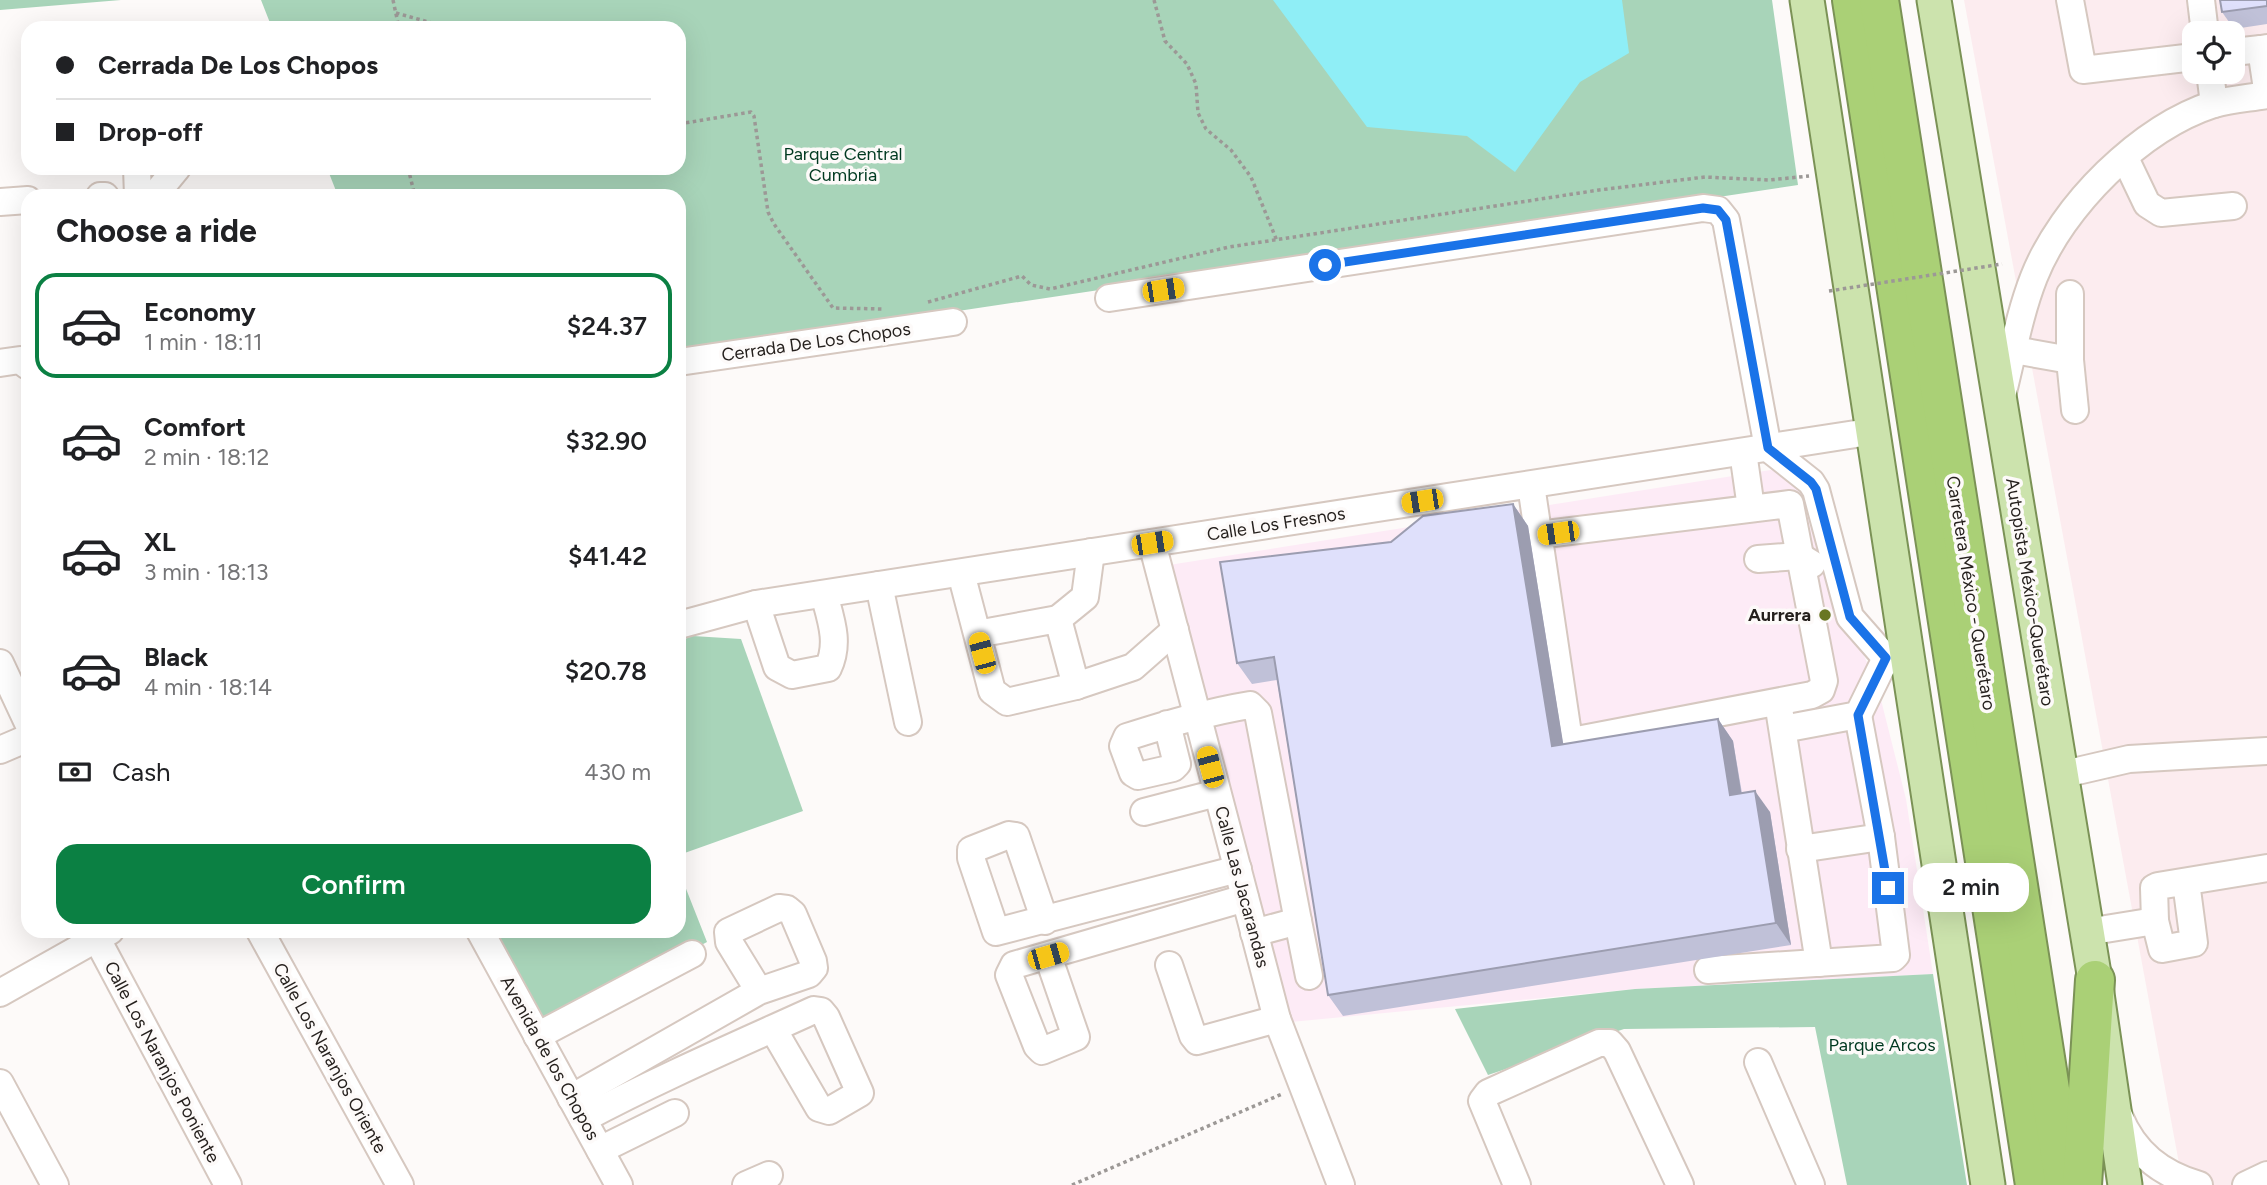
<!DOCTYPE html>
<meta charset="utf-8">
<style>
:root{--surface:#fff;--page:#f2f2f2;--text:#202124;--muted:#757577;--line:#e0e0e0;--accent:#0b8043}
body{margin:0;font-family:Figtree,sans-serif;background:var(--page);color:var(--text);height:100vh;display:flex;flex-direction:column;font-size:26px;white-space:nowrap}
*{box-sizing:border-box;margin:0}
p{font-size:23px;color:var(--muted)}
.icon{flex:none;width:38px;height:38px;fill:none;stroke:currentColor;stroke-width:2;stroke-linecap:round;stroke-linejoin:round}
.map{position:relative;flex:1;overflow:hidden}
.sheet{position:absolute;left:21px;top:189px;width:665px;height:749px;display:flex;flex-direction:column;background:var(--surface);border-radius:21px;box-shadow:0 7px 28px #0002}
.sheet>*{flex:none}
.top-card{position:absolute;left:21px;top:21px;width:665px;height:154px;border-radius:21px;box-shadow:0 7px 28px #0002;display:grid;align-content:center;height:154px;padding:0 35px;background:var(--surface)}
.controls{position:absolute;left:2182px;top:21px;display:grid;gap:14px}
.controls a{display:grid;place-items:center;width:63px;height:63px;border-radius:14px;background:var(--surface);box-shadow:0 7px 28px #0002;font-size:35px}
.end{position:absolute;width:32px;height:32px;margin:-16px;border:9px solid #1a73e8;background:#fff;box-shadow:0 0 0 4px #fff}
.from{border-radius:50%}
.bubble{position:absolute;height:49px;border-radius:21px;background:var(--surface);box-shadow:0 7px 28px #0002;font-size:23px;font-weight:600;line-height:49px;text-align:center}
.car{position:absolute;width:21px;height:42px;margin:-21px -10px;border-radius:9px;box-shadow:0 0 5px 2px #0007;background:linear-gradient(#f5c518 24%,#345 0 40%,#f5c518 0 76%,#345 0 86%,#f5c518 0)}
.top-card b{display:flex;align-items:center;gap:24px;height:66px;font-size:26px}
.top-card b+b{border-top:2px solid var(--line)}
.top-card i{width:18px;height:18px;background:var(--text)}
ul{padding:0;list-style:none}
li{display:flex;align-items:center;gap:21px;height:105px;margin:0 14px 10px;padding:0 21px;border:4px solid transparent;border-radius:21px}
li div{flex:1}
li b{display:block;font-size:26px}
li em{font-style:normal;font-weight:600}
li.current{border-color:var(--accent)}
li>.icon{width:63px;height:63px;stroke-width:1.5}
h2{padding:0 35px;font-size:32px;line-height:84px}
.pay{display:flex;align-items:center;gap:18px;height:77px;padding:0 35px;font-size:26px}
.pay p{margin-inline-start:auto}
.action{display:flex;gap:14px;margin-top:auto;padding:14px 35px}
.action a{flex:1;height:80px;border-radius:21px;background:var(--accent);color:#fff;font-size:28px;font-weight:600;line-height:80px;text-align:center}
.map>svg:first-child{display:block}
</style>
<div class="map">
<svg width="2267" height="1185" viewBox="0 0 2267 1185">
<rect width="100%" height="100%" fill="#fdfaf9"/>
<!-- commercial -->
<path fill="#fdebf6" d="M1783,468L1805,486L1832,604L1858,642L1878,688L1906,799L1933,974L1635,989L1291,1022L1169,565Z"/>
<!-- industrial -->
<path fill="#fcecef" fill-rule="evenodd" d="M1964,0H2267V1185H2183ZM2194,33H2233V72H2194Z"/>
<!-- green -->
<g fill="#a8d4b9">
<path d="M0,0H121L0,10Z"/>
<path d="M261,0H1772L1798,185L679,353V196H338L327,168H679V28H272Z"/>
<path d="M693,636L741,639L803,811L679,855V641Z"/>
<path d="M679,871L707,942L546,1027L494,931H679Z"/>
<path d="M1933,974L1967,1185H1847L1815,1027L1624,1029L1488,1075L1455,1009L1635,989Z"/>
</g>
<!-- water -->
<path fill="#8feef6" d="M1273,0H1622L1629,53L1580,82L1515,172L1467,136L1367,127Z"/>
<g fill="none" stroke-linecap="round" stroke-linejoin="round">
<defs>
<g id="minor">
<path d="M2070,0L2083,70L2194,57"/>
<path d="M2201,0L2205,33"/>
<path d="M2267,48L2261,49L2267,89"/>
<path d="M2233,52L2261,49"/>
<path d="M2210,72L2214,104"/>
<path d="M2125,158L2147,204L2161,213L2233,206"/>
<path d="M137,168L138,196"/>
<path d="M100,196H105"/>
<path d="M154,196L177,168"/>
<path d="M0,202L28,200"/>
<path d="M2070,294V360L2075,410"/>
<path d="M1109,298L1703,208L1718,210L1726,220L1768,448L1811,482L1816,490L1850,617L1886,658"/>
<path d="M2014,350L2070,360"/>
<path d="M679,362L953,322"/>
<path d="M0,363L20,360L28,366"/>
<path d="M2002,396C2012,357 2019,315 2034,277C2062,206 2140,128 2214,104C2231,99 2250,98 2267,95"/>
<path d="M1743,452L1751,508"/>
<path d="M1531,485L1568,734L1571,739L1577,740L1812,695L1821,690L1824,681L1790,504L1538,535"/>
<path d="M1152,543L1277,1019L1341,1185"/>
<path d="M1758,559L1799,556L1812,564"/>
<path d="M961,573L992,691L1007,702L1076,686L1058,619L977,634"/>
<path d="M879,585L908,722"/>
<path d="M756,604L777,667L792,675L828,668C840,643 831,620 824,594"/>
<path d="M1058,619L1085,597L1091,552"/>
<path d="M679,625L756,604L1875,431"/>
<path d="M0,663L28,723"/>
<path d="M1076,686L1133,667L1175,630"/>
<path d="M1778,702L1819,963"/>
<path d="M1167,724L1177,764L1173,768L1138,776L1133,773L1123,746L1127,737C1168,724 1207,712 1250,705L1258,713L1298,921L1254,933"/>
<path d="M1783,729L1858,715L1886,658"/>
<path d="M0,750L28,738"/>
<path d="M2060,775L2129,759L2267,751"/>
<path d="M1144,812L1217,793"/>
<path d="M1800,849L1881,837"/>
<path d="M2186,882L2194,943L2162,949L2155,921L2154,888L2158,886L2267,868"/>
<path d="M1045,921L1016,836L1009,835L971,850V858L996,932L1238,869"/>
<path d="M1298,921L1309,976"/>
<path d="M260,931L400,1185"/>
<path d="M480,931L619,1185"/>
<path d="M2087,932L2155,921"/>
<path d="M97,939L228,1185"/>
<path d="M1048,956L1076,1037L1042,1051L1037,1046L1009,975L1014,965L1245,898"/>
<path d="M1169,965L1193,1036L1197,1041L1277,1019"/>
<path d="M1708,970L1893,958L1896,955L1881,837L1858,715"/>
<path d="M0,993L110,931"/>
<path d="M537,1036L692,954"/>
<path d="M1758,1062L1811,1185"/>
<path d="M0,1083L55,1185"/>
<path d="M571,1098L759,991L809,974L814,968L813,961L793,914L787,909L779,908L728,932L729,942L759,991"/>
<path d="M2119,1116C2134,1153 2161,1174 2199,1185"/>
<path d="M583,1119C658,1079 737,1045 814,1010L821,1011L826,1017L860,1093L829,1111L819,1108L773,1029"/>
<path d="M600,1150L675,1113"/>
<path d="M746,1185L769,1175"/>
<path d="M1517,1185L1482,1101L1488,1093L1599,1043H1610L1617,1051L1680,1185"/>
<path d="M2246,1185L2267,1175"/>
</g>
<g id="major">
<path d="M1807,0L1988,1185"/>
<path d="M1934,0L2095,980L2125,1185"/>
</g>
<g id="highway">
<path d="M1852,0L2035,1185"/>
<path d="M1879,0L2065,1185"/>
<path d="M2082,1185L2095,980"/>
</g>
</defs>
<!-- minor casing -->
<use href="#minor" stroke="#d6c8c0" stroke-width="30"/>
<!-- major casing -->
<use href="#major" stroke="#7b9256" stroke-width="37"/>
<!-- highway casing -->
<use href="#highway" stroke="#7b9256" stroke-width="42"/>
<!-- path -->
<g stroke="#9c9896" stroke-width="3.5" stroke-dasharray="3.5 3.5" stroke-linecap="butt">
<path d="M393,0L399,28"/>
<path d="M1154,0L1165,41L1187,64L1196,84L1198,113L1206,129L1231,150L1251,177L1277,241"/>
<path d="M396,13L450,28"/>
<path d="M679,124L751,112L754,116L768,212L774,224L833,308L883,309"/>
<path d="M408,168L415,196"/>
<path d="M928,302L1022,276L1031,285L1050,289L1229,247L1599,190L1705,177L1769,180L1809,176"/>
<path d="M1072,1185L1282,1094"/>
</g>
<!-- minor -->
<use href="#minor" stroke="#fff" stroke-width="26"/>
<!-- major -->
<use href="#major" stroke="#cce3ad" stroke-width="33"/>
<!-- highway -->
<use href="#highway" stroke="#aad076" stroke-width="38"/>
<!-- path-bridge -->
<path stroke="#9c9896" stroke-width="3.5" stroke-dasharray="3.5 3.5" stroke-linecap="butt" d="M1829,291L2002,264"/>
</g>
<!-- wall -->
<g fill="#c0c1d8">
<path d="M2267,0V24L2234,29L2222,12Z"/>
<path d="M1513,504L1528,526L1563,744L1718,719L1733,741L1742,793L1770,812L1791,945L1343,1016L1328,995L1277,680L1252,684L1237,663L1391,542Z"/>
</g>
<!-- shaded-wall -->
<g fill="#9c9db0">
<path d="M1513,504L1528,526L1567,767L1552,746Z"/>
<path d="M1718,719L1733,741L1745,816L1730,795Z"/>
<path d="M1755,791L1770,812L1791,945L1776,923Z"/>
</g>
<!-- building -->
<g fill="#dfe0fb" stroke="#9c9db0" stroke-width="2">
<path d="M2220,0H2267V6L2222,12Z"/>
<path d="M1513,504L1552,746L1718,719L1730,795L1755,791L1776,923L1328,995L1274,657L1237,663L1220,562L1391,542L1423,516Z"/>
</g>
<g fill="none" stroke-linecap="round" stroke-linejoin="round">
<!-- route -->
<path stroke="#1a73e8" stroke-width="9" d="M1325,265L1703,208L1718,210L1726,220L1768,448L1811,482L1816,489L1850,617L1886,658L1858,715L1888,888"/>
</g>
<!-- markers -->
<circle fill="#697623" stroke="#fdfaf9" stroke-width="2.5" cx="1825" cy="615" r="7"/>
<g text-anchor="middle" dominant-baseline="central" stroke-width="7" stroke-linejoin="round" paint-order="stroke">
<!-- park labels -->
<g font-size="18" fill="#003920" stroke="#fdfaf9">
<text x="843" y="154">Parque Central<tspan x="843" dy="21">Cumbria</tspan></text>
<text x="1882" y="1045">Parque Arcos</text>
</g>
<!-- street labels -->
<g font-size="18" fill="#241f1c" stroke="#fdfaf9">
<text transform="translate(816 342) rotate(-8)">Cerrada De Los Chopos</text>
<text transform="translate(1276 524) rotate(-9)">Calle Los Fresnos</text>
<text transform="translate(2030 592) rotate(81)">Autopista México-Querétaro</text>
<text transform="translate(1971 593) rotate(81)">Carretera México - Querétaro</text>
<text transform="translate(1242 887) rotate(75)">Calle Las Jacarandas</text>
<text transform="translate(330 1058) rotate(61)">Calle Los Naranjos Oriente</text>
<text transform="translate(550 1058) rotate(61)">Avenida de los Chopos</text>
<text transform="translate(162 1062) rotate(62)">Calle Los Naranjos Poniente</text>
</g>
<!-- poi labels -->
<g font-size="18" font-weight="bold" fill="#241f1c" stroke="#fdfaf9" text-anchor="end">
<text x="1811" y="615">Aurrera</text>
</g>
</g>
</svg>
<div class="controls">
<a><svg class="icon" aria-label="locate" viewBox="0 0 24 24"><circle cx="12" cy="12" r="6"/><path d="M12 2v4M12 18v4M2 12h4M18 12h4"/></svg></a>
</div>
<i class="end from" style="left:1325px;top:265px"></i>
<i class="end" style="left:1888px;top:888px"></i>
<div class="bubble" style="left:1913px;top:863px;width:116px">2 min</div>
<i class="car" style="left:1163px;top:290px;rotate:81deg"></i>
<i class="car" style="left:1422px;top:501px;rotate:261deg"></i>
<i class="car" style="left:1558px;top:533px;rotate:262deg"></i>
<i class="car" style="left:1152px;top:543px;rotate:81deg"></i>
<i class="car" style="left:982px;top:653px;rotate:345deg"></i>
<i class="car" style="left:1210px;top:767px;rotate:345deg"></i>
<i class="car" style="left:1048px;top:956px;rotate:74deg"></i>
<div class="top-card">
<b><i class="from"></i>Cerrada De Los Chopos</b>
<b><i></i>Drop-off</b>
</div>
<section class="sheet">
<h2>Choose a ride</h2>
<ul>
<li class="current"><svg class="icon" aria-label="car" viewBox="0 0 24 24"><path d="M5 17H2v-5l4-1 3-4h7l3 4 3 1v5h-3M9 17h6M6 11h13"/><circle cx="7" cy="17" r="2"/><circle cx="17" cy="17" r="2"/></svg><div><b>Economy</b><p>1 min · 18:11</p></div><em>$24.37</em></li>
<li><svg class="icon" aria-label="car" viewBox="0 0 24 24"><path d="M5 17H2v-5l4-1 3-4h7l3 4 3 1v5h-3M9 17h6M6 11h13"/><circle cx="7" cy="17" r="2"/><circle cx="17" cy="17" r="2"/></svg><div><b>Comfort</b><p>2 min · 18:12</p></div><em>$32.90</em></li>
<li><svg class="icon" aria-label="car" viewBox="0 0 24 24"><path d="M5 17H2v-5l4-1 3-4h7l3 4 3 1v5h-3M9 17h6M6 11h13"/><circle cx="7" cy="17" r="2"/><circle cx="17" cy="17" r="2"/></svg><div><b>XL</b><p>3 min · 18:13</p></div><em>$41.42</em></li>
<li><svg class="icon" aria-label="car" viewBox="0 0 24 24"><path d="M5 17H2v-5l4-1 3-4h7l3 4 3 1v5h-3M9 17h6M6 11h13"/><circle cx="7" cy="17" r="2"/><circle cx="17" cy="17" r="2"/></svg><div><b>Black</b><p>4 min · 18:14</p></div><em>$20.78</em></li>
</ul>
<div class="pay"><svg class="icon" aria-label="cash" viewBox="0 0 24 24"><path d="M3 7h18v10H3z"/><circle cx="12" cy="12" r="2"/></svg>Cash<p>430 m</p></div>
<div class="action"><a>Confirm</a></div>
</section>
</div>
